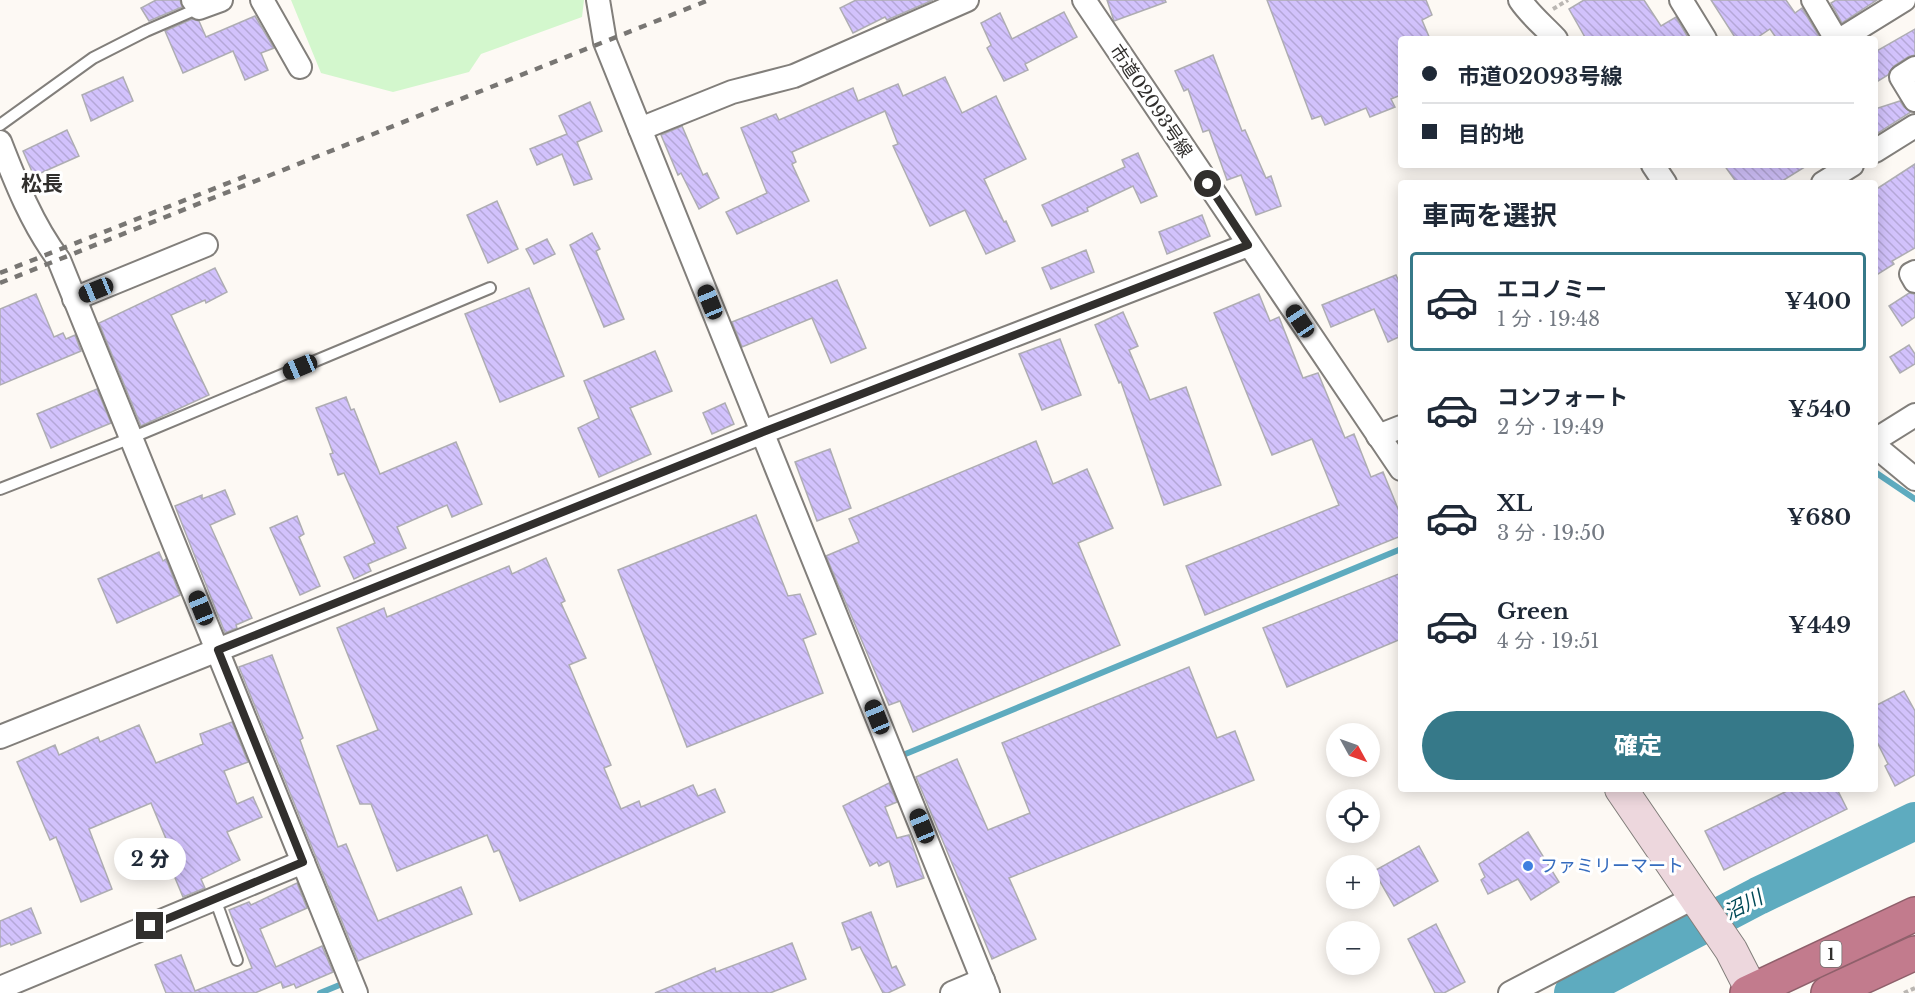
<!DOCTYPE html>
<html lang="ja">
<meta charset="utf-8">
<style>
:root{--surface:#fff;--page:#f6f6f7;--text:#1f2937;--muted:#747a83;--line:#e0e1e3;--accent:#367989}
body{margin:0;font-family:"Libre Baskerville","Noto Sans JP",serif;background:var(--page);color:var(--text);height:100vh;display:flex;flex-direction:column;font-size:22px;white-space:nowrap}
*{box-sizing:border-box;margin:0}
p{font-size:20px;color:var(--muted)}
.icon{flex:none;width:33px;height:33px;fill:none;stroke:currentColor;stroke-width:2;stroke-linecap:round;stroke-linejoin:round}
.map{position:relative;flex:1;overflow:hidden}
.sheet{position:absolute;left:1398px;top:180px;width:480px;height:612px;display:flex;flex-direction:column;background:var(--surface);border-radius:6px;box-shadow:0 3px 15px #0003}
.sheet>*{flex:none}
.hud{position:absolute;left:1398px;top:36px;width:480px;height:132px;border-radius:6px;box-shadow:0 3px 15px #0003;display:grid;align-content:center;height:132px;padding:0 24px;background:var(--surface)}
.needle{width:39px;rotate:130deg}
.buttons{position:absolute;left:1326px;top:723px;display:grid;gap:12px}
.buttons a{display:grid;place-items:center;width:54px;height:54px;border-radius:50%;background:var(--surface);box-shadow:0 3px 15px #0003;font-size:30px}
.end{position:absolute;width:27px;height:27px;margin:-14px;border:8px solid #312f2d;background:#fff;box-shadow:0 0 0 3px #fff}
.from{border-radius:50%}
.bubble{position:absolute;height:42px;border-radius:21px;background:var(--surface);box-shadow:0 3px 15px #0003;font-size:20px;font-weight:800;line-height:42px;text-align:center}
.car{position:absolute;width:18px;height:36px;margin:-18px -9px;border-radius:8px;box-shadow:0 0 4px 2px #0007;background:linear-gradient(#222 24%,#8ab4d8 0 40%,#222 0 76%,#8ab4d8 0 86%,#222 0)}
.hud b{display:flex;align-items:center;gap:21px;height:57px;font-size:22px}
.hud b+b{border-top:2px solid var(--line)}
.hud i{width:15px;height:15px;background:var(--text)}
ul{padding:0;list-style:none}
li{display:flex;align-items:center;gap:18px;height:99px;margin:0 12px 9px;padding:0 12px;border:3px solid transparent;border-radius:6px}
li div{flex:1}
li b{display:block;font-size:22px}
li em{font-style:normal;font-weight:800}
li.active{border-color:var(--accent)}
li>.icon{width:54px;height:54px;stroke-width:1.5}
h2{padding:0 24px;font-size:27px;line-height:72px}
.button{display:flex;gap:12px;margin-top:auto;padding:12px 24px}
.button a{flex:1;height:69px;border-radius:36px;background:var(--accent);color:#fff;font-size:24px;font-weight:800;line-height:69px;text-align:center}
.map>svg:first-child{display:block}
</style>
<div class="map">
<svg width="1915" height="993" viewBox="0 0 1915 993">
<defs>
<pattern id="building-back-hatch" width="6" height="6" patternUnits="userSpaceOnUse" patternTransform="scale(1.5)"><rect width="6" height="6" fill="#d2c2fc"/><path d="M-1 5l2 2M0 0l6 6M5-1l2 2" fill="none" stroke="#b5a7d8"/></pattern>
</defs>
<rect width="100%" height="100%" fill="#fdf9f4"/>
<!-- park -->
<path fill="#d3f7cd" d="M291,0H584L582,17L481,54L469,72L393,92L321,73Z"/>
<g fill="none" stroke-linecap="round" stroke-linejoin="round">
<!-- stream -->
<g stroke="#5eabbf" stroke-width="6">
<path d="M1875,472L1915,499"/>
<path d="M903,755L1401,549"/>
<path d="M320,993L342,984"/>
</g>
<!-- river -->
<path stroke="#5eabbf" stroke-width="38" d="M1573,993L1758,896L1915,821"/>
</g>
<!-- building -->
<g fill="url(#building-back-hatch)" stroke="#aeadb2" stroke-width="1.5">
<path d="M156,0H180L182,7L149,21L141,8Z"/>
<path d="M856,0H933L887,20L885,17L853,33L840,8Z"/>
<path d="M1107,0H1165L1166,2L1114,21Z"/>
<path d="M1267,0H1426L1432,15L1422,20L1430,39H1401V95L1391,99L1395,107L1370,117L1366,108L1325,125L1321,116L1312,119Z"/>
<path d="M1584,0H1644L1661,26L1676,17L1689,39H1586L1569,9Z"/>
<path d="M1711,0H1786L1795,13L1802,8L1819,36L1814,39H1777L1770,29L1755,39H1736Z"/>
<path d="M1836,0H1877L1842,23L1831,3Z"/>
<path d="M1064,12L1077,37L1025,64L1028,70L1004,81L987,48L991,45L981,23L1000,13L1012,39Z"/>
<path d="M255,16L274,48L261,53L268,70L245,80L233,51L183,73L165,31L192,19L199,21L206,37Z"/>
<path d="M1915,29V55L1908,57L1894,66L1888,75L1875,83V52Z"/>
<path d="M1213,55L1242,131L1245,130L1266,178L1271,176L1281,206L1256,215L1241,175L1227,180L1209,130L1203,132L1188,89L1184,91L1175,71Z"/>
<path d="M123,77L133,101L91,121L82,95Z"/>
<path d="M945,77L962,113L996,96L1026,159L984,179L1004,222L1006,221L1015,241L986,254L965,210L930,226L893,146L898,144L885,111L792,152L796,162L792,164L809,201L737,234L726,212L767,193L741,128L776,114L779,120L853,88L858,101L898,84L903,96Z"/>
<path d="M1900,101L1904,107L1911,112L1875,135V109Z"/>
<path d="M590,102L602,131L577,142L592,179L574,185L562,154L537,165L530,149L567,134L559,116Z"/>
<path d="M682,126L703,175L707,173L719,198L699,209L681,173L678,175L661,135Z"/>
<path d="M67,130L79,156L34,176L23,151Z"/>
<path d="M1138,153L1157,196L1141,203L1133,186L1087,208L1088,211L1052,226L1042,205L1125,167L1122,160Z"/>
<path d="M1915,164V248L1892,261L1894,264L1875,276V190Z"/>
<path d="M1724,165H1808L1779,183H1737Z"/>
<path d="M497,201L518,249L488,263L467,215Z"/>
<path d="M1202,215L1210,236L1167,254L1159,232Z"/>
<path d="M592,233L600,249L596,251L624,319L604,327L570,245Z"/>
<path d="M547,239L555,254L534,264L526,249Z"/>
<path d="M1086,250L1094,272L1051,289L1042,268Z"/>
<path d="M215,268L227,292L206,303L205,300L171,315L209,395L141,426L99,323Z"/>
<path d="M1396,275L1401,286V336L1388,342L1374,309L1331,327L1322,305Z"/>
<path d="M837,280L866,348L831,363L812,318L742,347L732,322Z"/>
<path d="M529,288L564,376L500,402L465,314Z"/>
<path d="M1909,293L1915,294V317L1902,326L1889,306Z"/>
<path d="M36,294L54,337L63,333L66,339L75,335L81,351L0,385V309Z"/>
<path d="M1259,294L1270,321L1279,317L1303,378L1318,373L1345,438L1354,434L1371,477L1383,472L1401,516V536L1205,615L1186,566L1339,505L1312,439L1272,455L1214,313Z"/>
<path d="M1123,312L1138,346L1129,350L1150,400L1186,387L1221,485L1164,505L1121,382L1119,383L1095,325Z"/>
<path d="M1060,339L1081,395L1042,410L1019,354Z"/>
<path d="M1909,345L1915,354V364L1900,373L1890,357Z"/>
<path d="M655,351L672,391L630,408L651,454L599,477L578,428L599,418L584,381Z"/>
<path d="M97,389L111,423L51,448L37,414Z"/>
<path d="M346,397L351,410L354,409L380,474L456,442L482,504L452,517L447,505L397,527L406,548L368,564L371,571L354,579L344,557L375,543L344,473L338,475L330,454L333,453L316,408Z"/>
<path d="M725,403L734,424L712,434L703,413Z"/>
<path d="M1036,441L1053,484L1087,469L1113,528L1078,543L1120,645L913,732L900,701L889,705L826,556L859,542L849,519Z"/>
<path d="M830,449L851,508L817,521L795,462Z"/>
<path d="M225,490L235,514L210,525L252,618L236,625L237,628L225,633L175,506L202,495V499Z"/>
<path d="M756,515L788,596L800,594L816,634L803,639L823,693L687,747L618,570Z"/>
<path d="M297,516L304,534L299,537L320,586L300,595L270,528Z"/>
<path d="M159,552L163,561L166,559L180,595L117,623L98,579Z"/>
<path d="M546,558L565,601L561,603L586,658L569,665L611,765L604,768L621,809L639,801L641,807L693,785L698,796L715,789L725,812L520,901L499,850L494,852L487,835L397,871L371,804H360L337,746L378,730L337,628L384,608L387,617L509,566L512,574Z"/>
<path d="M1401,573V639L1287,687L1263,628Z"/>
<path d="M272,655L303,738L300,740L338,847L346,844L378,921L461,887L472,914L358,961L239,667Z"/>
<path d="M1189,667L1217,738L1235,731L1254,780L1009,878L1036,939L992,959L916,777L957,759L988,830L1030,813L1002,743Z"/>
<path d="M1904,691L1915,711V775L1895,786L1885,766L1888,764L1875,738V706Z"/>
<path d="M232,722L248,762L224,771L237,804L253,797L262,817L227,832L240,860L201,879L205,888L183,897L163,849L169,846L151,803L89,829L112,889L81,902L56,837L50,840L17,762L55,745L59,755L98,737L100,742L139,725L156,763L203,744L200,734Z"/>
<path d="M889,783L897,802L885,807L897,838L909,835L924,878L897,887L889,861L879,866L877,862L870,866L843,806Z"/>
<path d="M1791,789H1837L1847,809L1724,870L1705,831Z"/>
<path d="M1528,832L1559,882L1531,900L1518,879L1488,894L1481,880L1485,877L1479,864Z"/>
<path d="M1419,846L1438,881L1394,906L1374,871Z"/>
<path d="M297,883L307,908L260,929L276,967L322,946L333,972L296,988L294,984L283,988L281,982L255,993H166L155,965L181,955L195,991L252,968L229,910L249,902L251,905Z"/>
<path d="M31,908L41,933L11,945L10,943L0,947V921Z"/>
<path d="M871,912L892,968L896,966L905,985L888,993H883L860,947L852,950L842,923Z"/>
<path d="M1436,924L1465,982L1444,993H1435L1408,939Z"/>
<path d="M792,943L806,979L770,993H655L715,968L716,972Z"/>
</g>
<g fill="none" stroke-linecap="round" stroke-linejoin="round">
<defs>
<g id="lane">
<path d="M0,125L93,58L146,31L199,8"/>
<path d="M0,489L131,438L490,288"/>
<path d="M215,899L237,960"/>
</g>
<g id="street">
<path d="M193,0L199,8L221,0"/>
<path d="M262,0L300,67"/>
<path d="M598,0L605,42L988,993"/>
<path d="M1084,0L1401,469"/>
<path d="M1520,0C1530,15 1544,26 1556,39"/>
<path d="M1681,0L1705,39"/>
<path d="M1813,0L1836,39"/>
<path d="M1841,39L1904,0"/>
<path d="M1915,68L1901,77L1915,100"/>
<path d="M640,129L732,92L794,76L967,0"/>
<path d="M0,142C16,183 32,224 59,260L356,993"/>
<path d="M1875,151L1915,126"/>
<path d="M1653,165L1665,183"/>
<path d="M1823,183L1852,165"/>
<path d="M1915,272L1911,274L1915,281"/>
<path d="M74,299L206,245"/>
<path d="M1378,436L1401,427"/>
<path d="M1875,440L1915,415"/>
<path d="M1875,446L1915,479"/>
<path d="M0,737L763,432L1248,245"/>
<path d="M0,988L303,862"/>
<path d="M952,993L983,980"/>
<path d="M1510,993L1695,897"/>
</g>
<path id="secondary" d="M1621,789L1731,950L1753,993"/>
<g id="highway">
<path d="M1747,993L1915,914"/>
<path d="M1828,993L1915,953"/>
</g>
</defs>
<!-- lane casing -->
<use href="#lane" stroke="#827f7b" stroke-width="14"/>
<!-- street casing -->
<use href="#street" stroke="#827f7b" stroke-width="26"/>
<!-- secondary casing -->
<use href="#secondary" stroke="#827f7b" stroke-width="34"/>
<!-- highway casing -->
<use href="#highway" stroke="#8f606b" stroke-width="36"/>
<!-- path -->
<g stroke="#bab6b2" stroke-width="4" stroke-dasharray="4.5 3" stroke-linecap="butt">
<path d="M1553,9L1568,0"/>
<path d="M1904,993L1915,988"/>
</g>
<!-- lane -->
<use href="#lane" stroke="#fff" stroke-width="10"/>
<!-- street -->
<use href="#street" stroke="#fff" stroke-width="22"/>
<!-- secondary -->
<use href="#secondary" stroke="#edd7dd" stroke-width="32"/>
<!-- highway -->
<use href="#highway" stroke="#c27b8d" stroke-width="33"/>
<!-- rail -->
<g stroke="#787673" stroke-width="4.5" stroke-dasharray="8 8" stroke-linecap="butt">
<path d="M0,273L251,174"/>
<path d="M0,283L709,0"/>
</g>
</g>
<g fill="none" stroke-linecap="round" stroke-linejoin="round">
<!-- route -->
<path stroke="#312f2d" stroke-width="8" d="M150,926L303,862L218,650L763,432L1248,245L1208,184"/>
</g>
<!-- markers -->
<circle fill="#3f7fe0" stroke="#fff" stroke-width="2" cx="1528" cy="866" r="6"/>
<g text-anchor="middle" dominant-baseline="central" stroke-width="6" stroke-linejoin="round" paint-order="stroke">
<!-- shield labels -->
<rect fill="#fff" stroke="#6f6d6c" stroke-width="1.5" x="1820.5" y="941" width="21" height="26" rx="4.5"/>
<g font-size="16" font-weight="bold" fill="#312f2d">
<text x="1831" y="954">1</text>
</g>
<!-- street labels -->
<g font-size="18" fill="#312f2d" stroke="#fff">
<text transform="translate(1151 101) rotate(56)">市道02093号線</text>
</g>
<!-- shop labels -->
<g font-size="18" fill="#366cbe" stroke="#fff" text-anchor="start">
<text x="1540" y="866">ファミリーマート</text>
</g>
<!-- water labels -->
<g font-size="20" font-style="italic" fill="#014a58" stroke="#fff">
<text transform="translate(1743 905) rotate(-27)">沼川</text>
</g>
<!-- quarter labels -->
<g font-size="21" font-weight="bold" fill="#312f2d" stroke="#fff">
<text x="42" y="184">松長</text>
</g>
</g>
</svg>
<div class="buttons">
<a><svg class="needle" viewBox="-14 -14 28 28"><path d="M0-13l5 13h-10z" fill="#e53935"/><path d="M0 13l5-13h-10z" fill="#747a83"/></svg></a>
<a><svg class="icon" aria-label="locate" viewBox="0 0 24 24"><circle cx="12" cy="12" r="6"/><path d="M12 2v4M12 18v4M2 12h4M18 12h4"/></svg></a>
<a>+</a>
<a>−</a>
</div>
<i class="end from" style="left:1208px;top:184px"></i>
<i class="end" style="left:150px;top:926px"></i>
<div class="bubble" style="left:114px;top:838px;width:72px">2 分</div>
<i class="car" style="left:96px;top:290px;rotate:248deg"></i>
<i class="car" style="left:710px;top:302px;rotate:338deg"></i>
<i class="car" style="left:1300px;top:321px;rotate:326deg"></i>
<i class="car" style="left:300px;top:367px;rotate:247deg"></i>
<i class="car" style="left:201px;top:608px;rotate:338deg"></i>
<i class="car" style="left:877px;top:717px;rotate:338deg"></i>
<i class="car" style="left:922px;top:826px;rotate:338deg"></i>
<div class="hud">
<b><i class="from"></i>市道02093号線</b>
<b><i></i>目的地</b>
</div>
<section class="sheet">
<h2>車両を選択</h2>
<ul>
<li class="active"><svg class="icon" aria-label="car" viewBox="0 0 24 24"><path d="M5 17H2v-5l4-1 3-4h7l3 4 3 1v5h-3M9 17h6M6 11h13"/><circle cx="7" cy="17" r="2"/><circle cx="17" cy="17" r="2"/></svg><div><b>エコノミー</b><p>1 分 · 19:48</p></div><em>¥400</em></li>
<li><svg class="icon" aria-label="car" viewBox="0 0 24 24"><path d="M5 17H2v-5l4-1 3-4h7l3 4 3 1v5h-3M9 17h6M6 11h13"/><circle cx="7" cy="17" r="2"/><circle cx="17" cy="17" r="2"/></svg><div><b>コンフォート</b><p>2 分 · 19:49</p></div><em>¥540</em></li>
<li><svg class="icon" aria-label="car" viewBox="0 0 24 24"><path d="M5 17H2v-5l4-1 3-4h7l3 4 3 1v5h-3M9 17h6M6 11h13"/><circle cx="7" cy="17" r="2"/><circle cx="17" cy="17" r="2"/></svg><div><b>XL</b><p>3 分 · 19:50</p></div><em>¥680</em></li>
<li><svg class="icon" aria-label="car" viewBox="0 0 24 24"><path d="M5 17H2v-5l4-1 3-4h7l3 4 3 1v5h-3M9 17h6M6 11h13"/><circle cx="7" cy="17" r="2"/><circle cx="17" cy="17" r="2"/></svg><div><b>Green</b><p>4 分 · 19:51</p></div><em>¥449</em></li>
</ul>
<div class="button"><a>確定</a></div>
</section>
</div>
